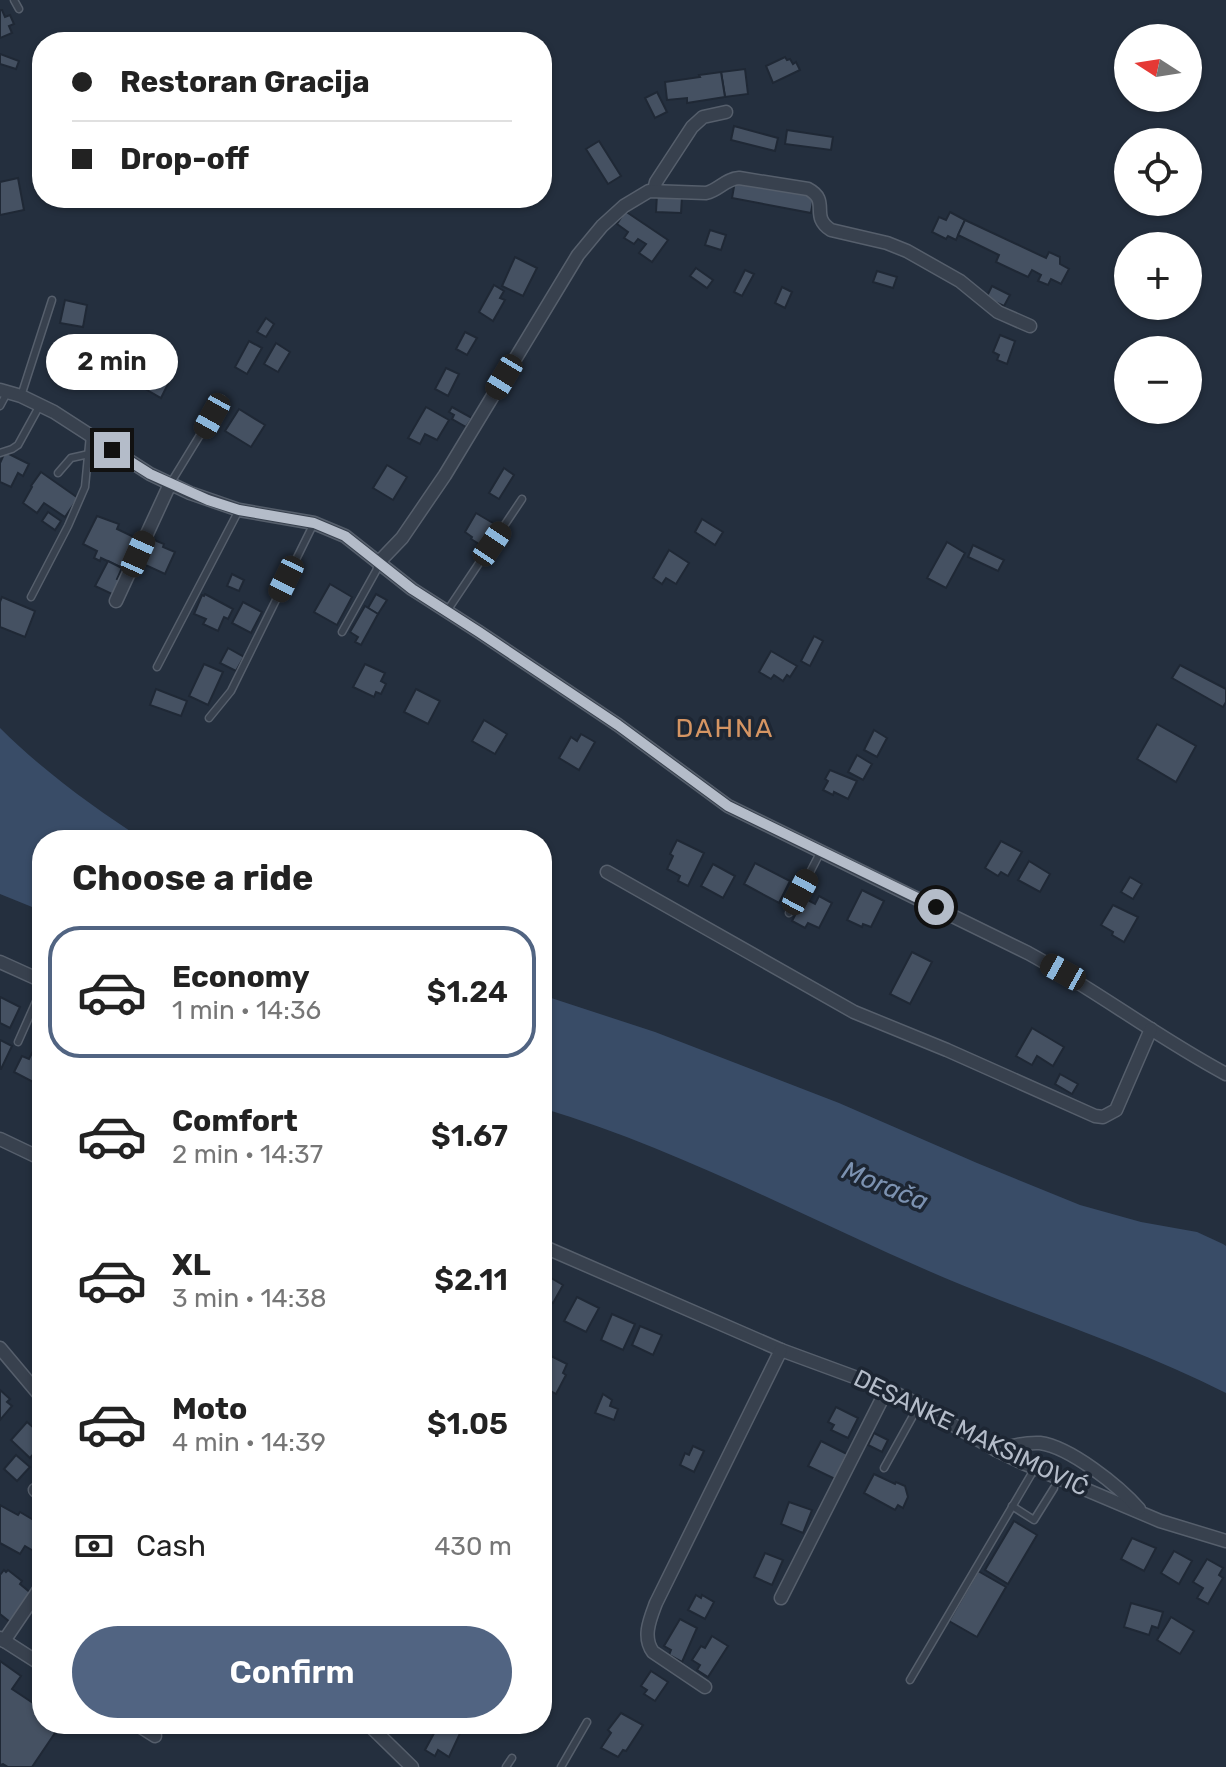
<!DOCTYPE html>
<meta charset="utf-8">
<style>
:root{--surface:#fff;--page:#f2f2f2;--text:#222;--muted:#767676;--line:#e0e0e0;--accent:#516482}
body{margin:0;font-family:Rubik,sans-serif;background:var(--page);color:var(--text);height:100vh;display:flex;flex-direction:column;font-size:30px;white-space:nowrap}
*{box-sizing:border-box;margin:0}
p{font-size:26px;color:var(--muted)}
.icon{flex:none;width:44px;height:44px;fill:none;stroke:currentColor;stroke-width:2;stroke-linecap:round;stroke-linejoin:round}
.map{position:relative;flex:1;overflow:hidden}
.details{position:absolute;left:32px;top:830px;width:520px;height:904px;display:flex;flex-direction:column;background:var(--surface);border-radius:32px;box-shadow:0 2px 6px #0004}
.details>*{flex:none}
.top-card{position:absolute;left:32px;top:32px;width:520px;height:176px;border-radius:32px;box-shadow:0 2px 6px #0004;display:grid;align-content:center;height:176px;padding:0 40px;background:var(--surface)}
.needle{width:52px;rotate:282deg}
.fabs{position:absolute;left:1114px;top:24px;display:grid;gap:16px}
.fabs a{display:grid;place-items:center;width:88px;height:88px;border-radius:50%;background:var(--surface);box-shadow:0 2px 6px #0004;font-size:40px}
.end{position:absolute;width:36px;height:36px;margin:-18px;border:10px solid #b4bcc9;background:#111;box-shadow:0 0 0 4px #111}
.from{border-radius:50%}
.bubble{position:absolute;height:56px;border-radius:28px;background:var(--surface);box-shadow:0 2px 6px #0004;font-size:26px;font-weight:600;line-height:56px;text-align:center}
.car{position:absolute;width:24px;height:48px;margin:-24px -12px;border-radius:10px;box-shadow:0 0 6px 2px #0007;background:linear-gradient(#222 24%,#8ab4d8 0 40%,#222 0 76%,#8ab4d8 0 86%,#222 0)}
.top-card b{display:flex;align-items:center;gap:28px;height:76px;font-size:30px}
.top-card b+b{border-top:2px solid var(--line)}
.top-card i{width:20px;height:20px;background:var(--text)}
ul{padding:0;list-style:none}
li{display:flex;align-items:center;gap:24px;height:132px;margin:0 16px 12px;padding:0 24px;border:4px solid transparent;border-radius:32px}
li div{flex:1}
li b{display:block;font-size:30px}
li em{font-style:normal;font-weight:600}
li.on{border-color:var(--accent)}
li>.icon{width:72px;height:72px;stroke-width:1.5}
h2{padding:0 40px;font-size:36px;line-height:96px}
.pay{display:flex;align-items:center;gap:20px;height:88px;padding:0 40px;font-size:30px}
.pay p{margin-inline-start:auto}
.primary-button{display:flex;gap:16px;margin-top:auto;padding:16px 40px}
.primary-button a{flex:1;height:92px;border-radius:48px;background:var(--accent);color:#fff;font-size:32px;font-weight:600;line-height:92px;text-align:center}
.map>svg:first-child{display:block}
</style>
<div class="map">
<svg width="1226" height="1767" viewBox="0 0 1226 1767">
<rect width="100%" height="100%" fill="#242f3e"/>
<!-- water -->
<g fill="#394c67">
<path d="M0,728C42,770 94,808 144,840H42V911L0,894Z"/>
<path d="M542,995L655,1032L839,1103L977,1163L1080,1205L1141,1222L1197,1232L1223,1244L1226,1246V1393C1135,1347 1038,1317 945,1278C811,1221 682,1150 542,1108Z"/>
</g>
<!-- building -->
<g fill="#455162" stroke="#1f2835" stroke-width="2">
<path d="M0,10H2L5,17L10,15L14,24L9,26L12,33L0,38Z"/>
<path d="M0,54L19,61L16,69L0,64Z"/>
<path d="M785,57L787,60L790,59L793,64L796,62L800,70L773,83L766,66Z"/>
<path d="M745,69L748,94L725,97L721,72Z"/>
<path d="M721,72L725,97L687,103V98L667,100L665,82L700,77L699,75Z"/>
<path d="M657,92L667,112L655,118L645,98Z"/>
<path d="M734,126L778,138L775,151L731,140Z"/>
<path d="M787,130L833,137L831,150L785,144Z"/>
<path d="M599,141L621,176L608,184L586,149Z"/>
<path d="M18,178L24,210L0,215V182Z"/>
<path d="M735,181L814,195L811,213L732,198Z"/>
<path d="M657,194L682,196L681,213L656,212Z"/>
<path d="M625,211L668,240L652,262L639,253L646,244L638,239L634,244L624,238L628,232L617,224Z"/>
<path d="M950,212L965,220L956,240L948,236L946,239L932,232L939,217L946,220Z"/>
<path d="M965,220L1046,258L1049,252L1060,257V264L1069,269L1061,284L1051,279L1048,285L1038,281L1041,275L1032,270L1028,277L996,262L999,255L958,235Z"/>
<path d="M710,230L726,235L721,250L705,245Z"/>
<path d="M515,257L537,268L523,296L502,286Z"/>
<path d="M696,268L713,280L707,288L690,276Z"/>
<path d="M745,270L754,274L742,296L734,292Z"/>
<path d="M877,271L897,277L893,288L873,282Z"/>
<path d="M494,285L504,291L500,298L505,300L493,321L479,312Z"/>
<path d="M992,286L1010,295L1004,306L986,298Z"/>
<path d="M782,287L792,292L785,308L775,303Z"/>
<path d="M65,300L87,305L83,327L60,323Z"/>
<path d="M266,318L274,324L266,337L257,332Z"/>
<path d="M465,332L477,338L467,355L456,349Z"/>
<path d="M1000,335L1015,341L1007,364L997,360L999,355L993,352Z"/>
<path d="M249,341L262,348L247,374L235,367Z"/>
<path d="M108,342L132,348L129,360L134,361L131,374L126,372L125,377L109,373V369L101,367Z"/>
<path d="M276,343L290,352L278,372L264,364Z"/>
<path d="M446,368L459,374L448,396L435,389Z"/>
<path d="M143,369L168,384L161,398L135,383Z"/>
<path d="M426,407L449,420L437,440L425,434L420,444L408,438Z"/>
<path d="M452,407L472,418L466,427L452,419L454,415L449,412Z"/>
<path d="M239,409L265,425L251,447L225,431Z"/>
<path d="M5,452L29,464L23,476L18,473L11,487L0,482V463Z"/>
<path d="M387,465L407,477L393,500L373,488Z"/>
<path d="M504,468L514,475L499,499L489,493Z"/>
<path d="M41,472L78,498L65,517L44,503L37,513L23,503L32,487L31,486Z"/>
<path d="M48,512L61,521L55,530L42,521Z"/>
<path d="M476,513L498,526L488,543L482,540L479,544L471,539L472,537L465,532Z"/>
<path d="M97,516L119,524L117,529L136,538L122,568L101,558L100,561L94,558L97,551L83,544Z"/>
<path d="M702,519L723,532L715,545L695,532Z"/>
<path d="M152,539L164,544L163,547L175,552L165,574L141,563Z"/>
<path d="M947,542L965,553L946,588L927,578Z"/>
<path d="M973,545L1004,560L998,571L968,557Z"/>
<path d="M669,550L689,563L676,584L666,578L662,584L653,578Z"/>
<path d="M108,561L122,568L117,579L121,581L114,595L95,586Z"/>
<path d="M232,574L244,580L239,591L227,586Z"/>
<path d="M330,584L352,597L337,625L314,612Z"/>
<path d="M205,594L233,609L228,619L224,617L218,631L203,624L206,619L194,614L202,595L204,596Z"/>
<path d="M376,594L387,600L378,614L368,608Z"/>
<path d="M2,597L35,611L25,637L0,627V602Z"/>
<path d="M243,602L262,612L251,633L232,623Z"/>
<path d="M365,606L378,614L361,645L355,642L358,637L350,632Z"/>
<path d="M814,636L823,641L810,666L801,661Z"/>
<path d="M228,648L244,657L236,671L220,663Z"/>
<path d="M771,651L797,666L790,677L787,675L783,681L774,675L771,679L759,672Z"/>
<path d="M204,664L223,672L208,705L189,696Z"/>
<path d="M365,664L385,673L381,681L386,684L381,694L376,692L374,697L353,687Z"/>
<path d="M1180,665L1226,689V702L1223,707L1172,678Z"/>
<path d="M156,689L187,701L181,716L150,705Z"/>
<path d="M416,689L440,701L428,724L404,712Z"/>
<path d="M484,720L507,734L495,754L472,741Z"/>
<path d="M1157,724L1196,746L1176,782L1137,759Z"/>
<path d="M874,730L887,738L877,757L864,750Z"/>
<path d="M581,734L595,742L579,770L559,758L571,737L577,741Z"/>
<path d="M857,755L872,764L863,780L848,772Z"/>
<path d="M830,770L857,781L848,799L834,792L833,795L823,790L828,781L825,779Z"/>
<path d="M677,840L704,853L688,886L678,881L680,876L667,869L673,856L670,854Z"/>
<path d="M1001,841L1022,852L1008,876L1001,872L998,876L985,868Z"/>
<path d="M1029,861L1050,874L1040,892L1018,880Z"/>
<path d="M755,863L790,881L779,903L744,884Z"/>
<path d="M713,864L735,876L723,898L701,886Z"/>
<path d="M1130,877L1142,884L1133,899L1121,892Z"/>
<path d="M862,890L884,901L871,927L863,924L862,927L847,920Z"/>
<path d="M819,896L832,903L819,928L808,923L805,928L792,921L804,898L815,904Z"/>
<path d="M1113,905L1138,917L1124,942L1112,935L1113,932L1101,925Z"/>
<path d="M912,952L932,962L910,1004L890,994Z"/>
<path d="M0,997L20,1007L10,1028L0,1023Z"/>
<path d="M1032,1028L1064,1047L1053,1066L1037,1056L1032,1065L1016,1056Z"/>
<path d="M0,1040L12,1046L1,1069H0Z"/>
<path d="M32,1053L38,1057L36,1063L42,1066V1070L35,1083L14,1072L22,1056L29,1059Z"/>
<path d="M1060,1074L1078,1084L1072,1094L1055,1084Z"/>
<path d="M544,1274L563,1285L553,1303L542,1296Z"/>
<path d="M577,1297L599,1308L586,1332L564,1321Z"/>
<path d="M612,1314L635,1324L623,1350L601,1340Z"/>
<path d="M640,1326L662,1335L653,1355L632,1345Z"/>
<path d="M551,1356L567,1364L563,1373L566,1375L556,1394L547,1389L549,1385L542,1382V1359L548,1362Z"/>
<path d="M0,1390L10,1399L7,1402L12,1406L0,1420Z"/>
<path d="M603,1394L612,1400L610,1406L618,1409L614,1420L595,1413Z"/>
<path d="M836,1407L858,1418L848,1438L831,1430L834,1425L828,1422Z"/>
<path d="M27,1422L42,1435V1444L30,1458L11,1440Z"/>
<path d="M874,1433L888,1440L882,1452L868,1445Z"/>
<path d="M821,1441L847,1454L835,1479L808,1466Z"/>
<path d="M693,1446L704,1451L694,1472L680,1465L685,1453L689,1455Z"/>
<path d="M16,1455L30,1467L17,1481L4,1469Z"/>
<path d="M874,1474L895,1484L896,1482L905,1486L908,1497L903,1508L898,1505L895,1510L864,1493Z"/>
<path d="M789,1502L812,1510L803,1533L781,1524Z"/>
<path d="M0,1505L18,1515L20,1512L42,1525V1556L25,1546L20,1554L0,1543Z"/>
<path d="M1014,1521L1037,1535L1008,1584L985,1570Z"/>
<path d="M1132,1538L1156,1548L1144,1571L1121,1559Z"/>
<path d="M1174,1551L1192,1561L1179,1584L1161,1573Z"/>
<path d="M765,1553L783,1560L772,1585L754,1577Z"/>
<path d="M1207,1559L1223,1568L1219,1575L1223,1578L1208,1604L1197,1598L1203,1588L1193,1582Z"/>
<path d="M4,1570L6,1572L8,1570L22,1581L20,1584L32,1594L10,1622L0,1614V1575Z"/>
<path d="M978,1571L1006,1587L977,1637L949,1621Z"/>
<path d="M696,1595L701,1598L702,1595L714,1602L705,1619L688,1610Z"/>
<path d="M1131,1603L1163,1612L1158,1628L1152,1626L1149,1635L1124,1627Z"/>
<path d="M1171,1617L1194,1631L1180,1654L1157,1640Z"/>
<path d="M680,1619L697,1628L682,1662L669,1655L671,1650L664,1646Z"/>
<path d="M712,1636L728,1646L708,1677L697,1670L700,1665L692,1660L701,1646L705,1648Z"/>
<path d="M0,1661L21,1676L12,1689L42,1709V1724H61L32,1767H8L3,1764L0,1765Z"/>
<path d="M651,1671L668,1682L655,1701L644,1694L647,1690L641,1686Z"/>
<path d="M621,1713L643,1725L626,1751L623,1750L618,1757L601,1748L611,1733L608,1730Z"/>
<path d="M439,1724H461L460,1726L463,1727L449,1757L438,1750L435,1756L425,1750Z"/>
</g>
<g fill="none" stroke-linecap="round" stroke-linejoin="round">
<defs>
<g id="lane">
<path d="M14,0L19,9"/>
<path d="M21,396L52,300"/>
<path d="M0,406L8,391"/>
<path d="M0,453L12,449L18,445L40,405"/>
<path d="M58,473L71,458L89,454"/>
<path d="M170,484L222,399"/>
<path d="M31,597L68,526L85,487L90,435"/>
<path d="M447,611L522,499"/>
<path d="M342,632L376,571L379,562"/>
<path d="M157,667L239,510"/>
<path d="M209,718L231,691L314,523"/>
<path d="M789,913L821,851"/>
<path d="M18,1042L42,988"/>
<path d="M884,1468L919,1405"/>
<path d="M1012,1506L1034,1520L1054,1488"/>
<path d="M910,1680L1035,1468"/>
<path d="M506,1767L512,1758"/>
<path d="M561,1767L587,1722"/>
</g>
<g id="street">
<path d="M654,190L656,182L692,127L703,117L726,112"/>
<path d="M0,390L21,396L54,412L150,474L190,493L239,510L314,523L345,536L412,589L479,632L618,725L728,806L1028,953C1096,990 1158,1038 1226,1074"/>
<path d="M379,562L402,538L445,475L578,255L602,226L624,206L649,191L706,193C719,190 725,179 739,178L808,189C831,201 809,216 831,230L887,243L907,251L960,281L998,312L1030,326"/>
<path d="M116,601L170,484"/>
<path d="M607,872L854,1012L947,1050L1095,1116L1103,1117L1116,1110L1151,1029"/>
<path d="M0,962L42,981"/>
<path d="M0,1139L42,1159"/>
<path d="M542,1246L781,1350L887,1389L919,1405L996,1450L1023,1463L1160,1521L1226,1541"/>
<path d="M0,1348L42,1398"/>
<path d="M996,1450C1010,1446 1025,1442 1040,1443C1070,1447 1119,1486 1139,1509"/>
<path d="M35,1490L42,1496"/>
<path d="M781,1598L887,1389"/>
<path d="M0,1638L42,1665"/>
<path d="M4,1641L42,1585"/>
<path d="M705,1687L653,1652C642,1637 650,1619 656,1603L781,1350"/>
<path d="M136,1724L155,1736"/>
<path d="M368,1724L412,1767"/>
</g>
</defs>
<!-- lane casing -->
<use href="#lane" stroke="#565f6c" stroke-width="9"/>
<!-- street casing -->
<use href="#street" stroke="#565f6c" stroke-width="15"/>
<!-- lane -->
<use href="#lane" stroke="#38414e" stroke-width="6"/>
<!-- street -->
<use href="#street" stroke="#38414e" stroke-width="12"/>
</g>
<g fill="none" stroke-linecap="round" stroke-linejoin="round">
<!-- route -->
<path stroke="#b4bcc9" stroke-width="10" d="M112,450L150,474L208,500L239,510L314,523L345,536L412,589L479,632L618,725L728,806L936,907"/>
</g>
<g text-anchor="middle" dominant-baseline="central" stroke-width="7" stroke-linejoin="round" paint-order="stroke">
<!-- street labels -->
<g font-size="24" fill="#b4bcc9" stroke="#1d2633">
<text transform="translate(971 1433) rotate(26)">DESANKE MAKSIMOVIĆ</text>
</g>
<!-- neighbourhood labels -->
<g font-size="26" letter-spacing="2" fill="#d59563" stroke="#1d2633">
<text x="725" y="728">DAHNA</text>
</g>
<!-- water labels -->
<g font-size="26" font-style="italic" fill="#7c92b1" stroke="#1d2633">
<text transform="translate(885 1186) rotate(22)">Morača</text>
</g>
</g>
</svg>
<div class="fabs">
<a><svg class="needle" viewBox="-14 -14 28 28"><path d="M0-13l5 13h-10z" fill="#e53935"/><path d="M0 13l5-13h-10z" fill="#767676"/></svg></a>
<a><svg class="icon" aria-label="locate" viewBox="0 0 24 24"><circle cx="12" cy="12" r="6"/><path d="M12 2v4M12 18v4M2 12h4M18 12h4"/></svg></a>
<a>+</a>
<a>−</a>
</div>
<i class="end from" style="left:936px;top:907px"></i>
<i class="end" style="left:112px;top:450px"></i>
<div class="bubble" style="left:46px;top:334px;width:132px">2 min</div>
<i class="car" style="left:504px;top:377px;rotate:211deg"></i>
<i class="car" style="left:212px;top:416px;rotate:209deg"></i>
<i class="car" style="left:492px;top:544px;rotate:34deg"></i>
<i class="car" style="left:138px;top:554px;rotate:24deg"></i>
<i class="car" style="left:286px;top:579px;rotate:206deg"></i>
<i class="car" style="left:800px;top:892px;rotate:28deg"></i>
<i class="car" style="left:1063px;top:972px;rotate:299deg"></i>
<div class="top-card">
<b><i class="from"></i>Restoran Gracija</b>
<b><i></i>Drop-off</b>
</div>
<section class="details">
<h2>Choose a ride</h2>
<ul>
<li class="on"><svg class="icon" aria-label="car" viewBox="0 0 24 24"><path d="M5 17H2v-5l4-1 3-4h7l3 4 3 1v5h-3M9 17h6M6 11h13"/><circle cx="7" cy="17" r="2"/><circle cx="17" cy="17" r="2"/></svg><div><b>Economy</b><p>1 min · 14:36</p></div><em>$1.24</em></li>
<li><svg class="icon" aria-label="car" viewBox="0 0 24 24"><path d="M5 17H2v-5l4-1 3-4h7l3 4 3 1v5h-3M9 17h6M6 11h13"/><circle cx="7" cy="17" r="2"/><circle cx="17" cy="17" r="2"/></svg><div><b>Comfort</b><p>2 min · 14:37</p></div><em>$1.67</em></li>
<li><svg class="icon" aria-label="car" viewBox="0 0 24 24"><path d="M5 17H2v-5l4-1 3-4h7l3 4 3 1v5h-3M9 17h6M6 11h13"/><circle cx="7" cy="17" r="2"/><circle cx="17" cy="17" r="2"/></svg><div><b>XL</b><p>3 min · 14:38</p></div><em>$2.11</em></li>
<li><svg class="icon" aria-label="car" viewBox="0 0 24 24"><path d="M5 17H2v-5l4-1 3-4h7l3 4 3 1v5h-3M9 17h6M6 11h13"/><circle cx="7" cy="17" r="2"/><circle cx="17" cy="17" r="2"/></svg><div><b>Moto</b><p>4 min · 14:39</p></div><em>$1.05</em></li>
</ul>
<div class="pay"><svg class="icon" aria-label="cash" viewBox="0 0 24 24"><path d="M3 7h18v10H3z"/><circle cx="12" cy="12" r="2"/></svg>Cash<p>430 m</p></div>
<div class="primary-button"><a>Confirm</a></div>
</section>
</div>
